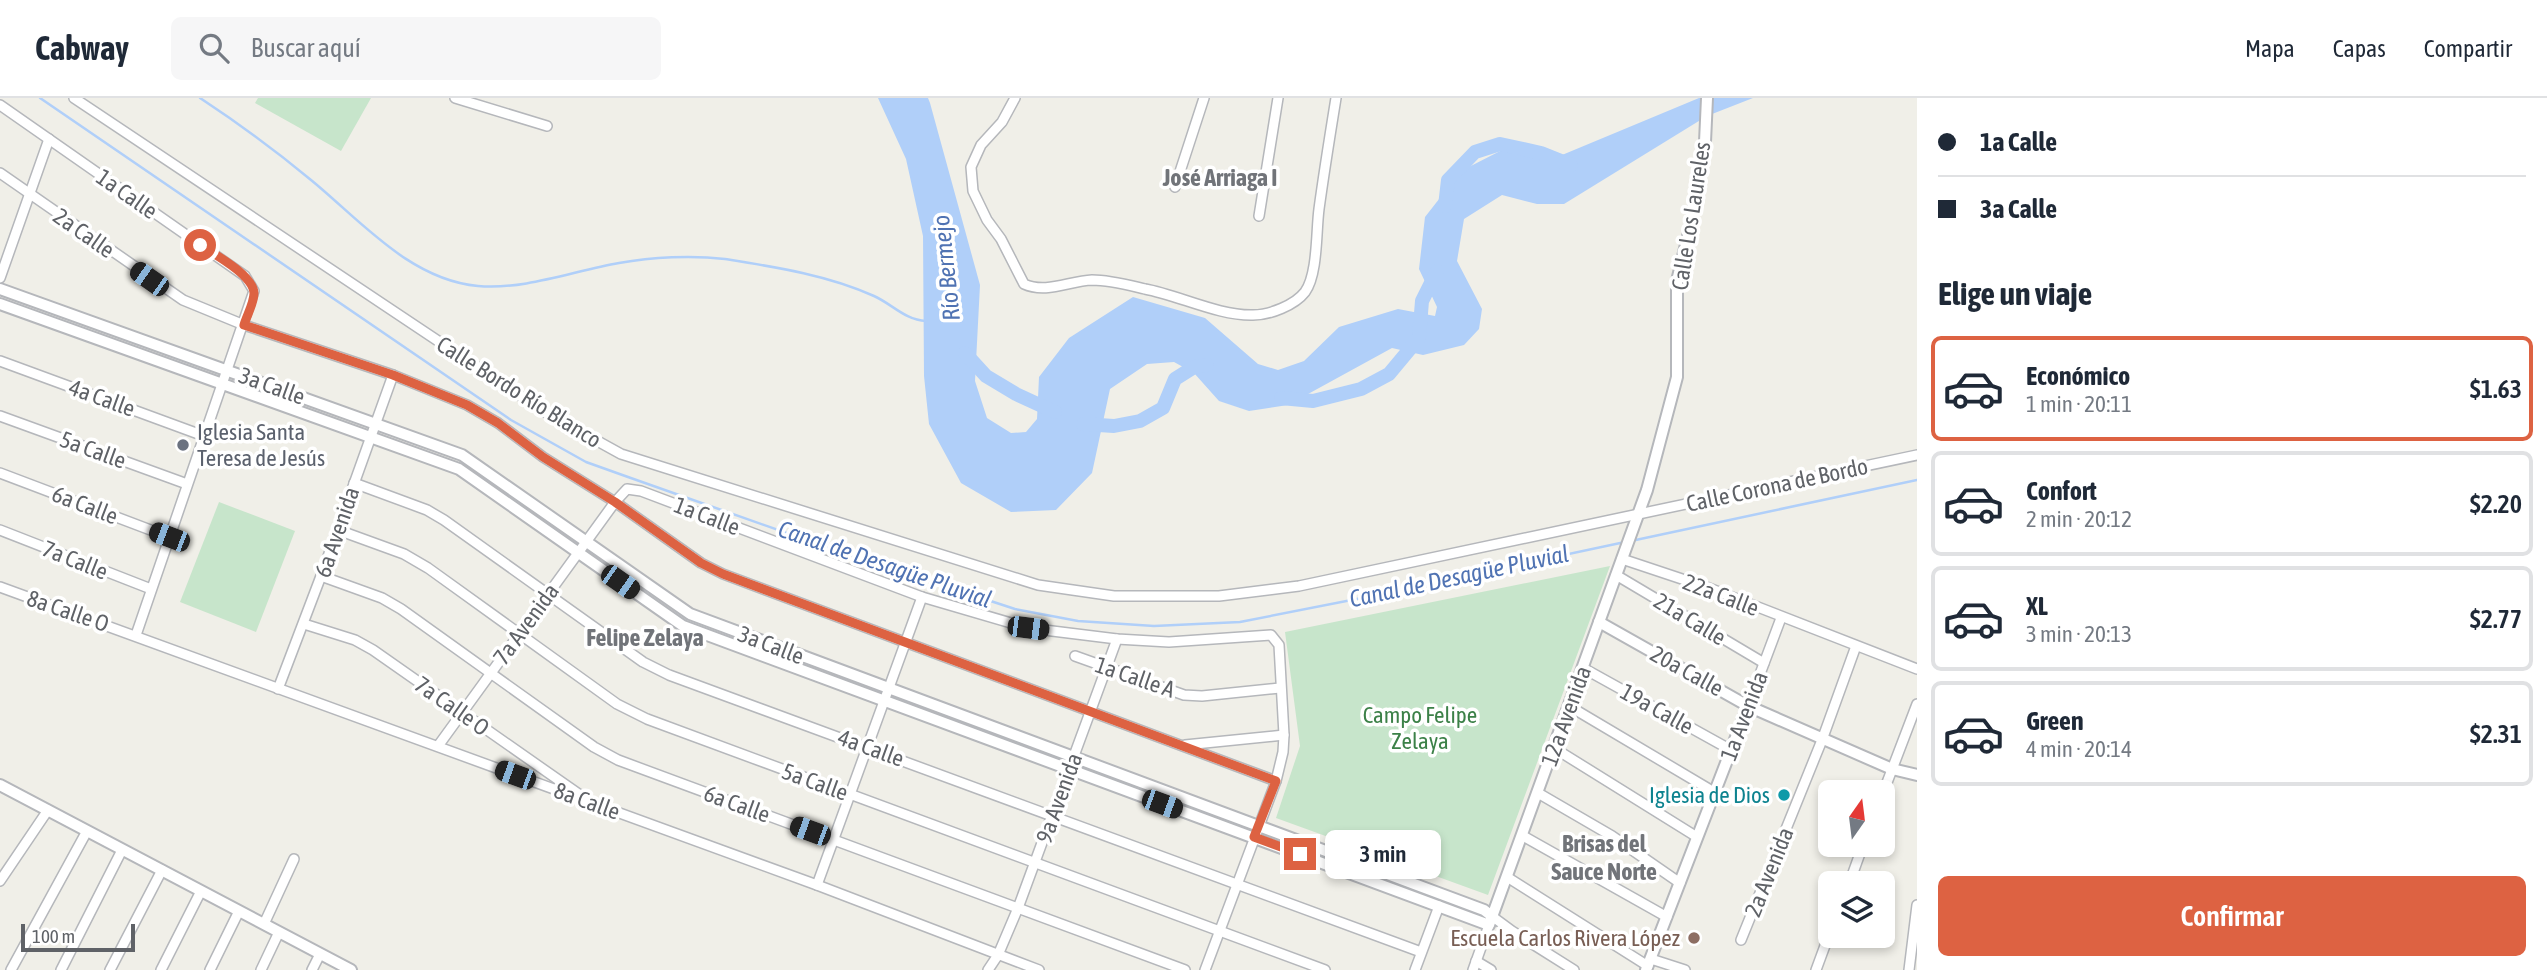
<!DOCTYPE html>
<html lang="es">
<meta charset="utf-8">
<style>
:root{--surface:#fff;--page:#f6f6f7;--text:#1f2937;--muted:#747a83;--line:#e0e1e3;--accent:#dd6242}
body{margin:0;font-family:"Asap Condensed",sans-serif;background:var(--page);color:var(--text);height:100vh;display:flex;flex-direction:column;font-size:26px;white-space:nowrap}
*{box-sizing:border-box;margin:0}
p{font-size:23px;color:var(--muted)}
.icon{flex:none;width:38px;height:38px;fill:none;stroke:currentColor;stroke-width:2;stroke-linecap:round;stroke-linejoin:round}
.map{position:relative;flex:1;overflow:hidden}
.side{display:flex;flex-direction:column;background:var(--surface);width:630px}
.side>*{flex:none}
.top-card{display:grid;align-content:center;height:154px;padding:0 21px;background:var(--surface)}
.needle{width:46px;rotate:14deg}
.buttons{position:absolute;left:1818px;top:682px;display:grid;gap:14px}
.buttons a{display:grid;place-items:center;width:77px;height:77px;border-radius:10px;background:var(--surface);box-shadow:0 4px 10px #0003;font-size:35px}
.scale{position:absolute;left:21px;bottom:18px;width:114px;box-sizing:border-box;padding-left:7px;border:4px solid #5f6267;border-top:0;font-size:19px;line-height:24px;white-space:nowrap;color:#5f6267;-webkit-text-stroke:5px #fff;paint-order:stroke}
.end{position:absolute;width:32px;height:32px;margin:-16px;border:9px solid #dd6242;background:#fff;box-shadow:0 0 0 4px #fff}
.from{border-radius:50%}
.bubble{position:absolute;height:49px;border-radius:10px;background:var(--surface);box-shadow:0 4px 10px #0003;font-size:23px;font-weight:600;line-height:49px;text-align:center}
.car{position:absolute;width:21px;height:42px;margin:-21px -10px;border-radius:9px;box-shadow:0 0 5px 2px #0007;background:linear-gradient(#222 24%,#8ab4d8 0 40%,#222 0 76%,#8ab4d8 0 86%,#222 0)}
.top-card b{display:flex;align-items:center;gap:24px;height:66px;font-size:26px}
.top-card b+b{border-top:2px solid var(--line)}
.top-card i{width:18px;height:18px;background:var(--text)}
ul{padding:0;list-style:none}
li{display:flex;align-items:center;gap:21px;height:105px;margin:0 14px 10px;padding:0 7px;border:4px solid var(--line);border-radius:10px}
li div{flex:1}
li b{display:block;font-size:26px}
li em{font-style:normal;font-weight:600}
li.active{border-color:var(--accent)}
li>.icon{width:63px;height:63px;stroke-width:1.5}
h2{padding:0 21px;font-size:32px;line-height:84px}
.action{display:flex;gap:14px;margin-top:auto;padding:14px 21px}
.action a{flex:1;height:80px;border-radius:10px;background:var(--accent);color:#fff;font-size:28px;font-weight:600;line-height:80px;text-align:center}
header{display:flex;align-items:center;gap:42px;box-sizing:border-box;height:98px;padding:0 35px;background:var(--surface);border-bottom:2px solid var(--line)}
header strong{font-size:33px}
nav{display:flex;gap:38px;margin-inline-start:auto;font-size:24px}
.search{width:490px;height:63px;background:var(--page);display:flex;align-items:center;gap:18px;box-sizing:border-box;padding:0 24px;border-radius:10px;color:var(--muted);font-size:26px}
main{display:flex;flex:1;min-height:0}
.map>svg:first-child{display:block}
</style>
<header>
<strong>Cabway</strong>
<div class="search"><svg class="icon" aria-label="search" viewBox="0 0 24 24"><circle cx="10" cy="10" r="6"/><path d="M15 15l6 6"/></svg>Buscar aquí</div>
<nav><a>Mapa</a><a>Capas</a><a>Compartir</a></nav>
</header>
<main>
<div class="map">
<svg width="1917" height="872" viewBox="0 0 1917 872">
<rect width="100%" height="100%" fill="#f0efe8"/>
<!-- green -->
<g fill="#c7e5cb">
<path d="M258,0H371L341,53L255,5Z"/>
<path d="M219,404L295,433L256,534L180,504Z"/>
<path d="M1610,468L1488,797L1276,720L1300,648L1285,534Z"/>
</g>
<!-- water -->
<path fill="#b0cff9" d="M878,0H928L930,5L980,187L975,283L987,320L1011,335L1026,334L1037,321L1039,279L1069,240L1133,199L1205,220L1258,266L1278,272L1304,263L1339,229L1398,211L1435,218L1437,209L1419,171L1425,119L1461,73L1508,49L1550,62L1699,0H1753L1707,18L1564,106H1537L1502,97L1464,121L1457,163L1482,211L1479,231L1464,247L1423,257L1392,250L1288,307L1249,313L1219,303L1194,275L1174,264L1147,266L1110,291L1092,375L1056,412L1011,414L961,385L929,326L924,278L923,138L906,61Z"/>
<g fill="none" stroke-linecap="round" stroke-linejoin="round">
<!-- stream -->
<g stroke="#b0cff9" stroke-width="2.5">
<path d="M40,0L511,322L586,364L628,379L835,452L1015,511L1078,523L1154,528L1240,524L1377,497L1625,444"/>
<path d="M200,0C238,25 275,52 311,82C360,122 410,182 478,188C525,192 573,173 619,165C652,159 692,157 725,161C775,169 828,177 874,198C892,206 905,222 926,223"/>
<path d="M1631,443L1917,382"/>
</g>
<!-- river -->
<g stroke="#b0cff9" stroke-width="14">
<path d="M1445,108L1448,82L1475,54L1500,46L1541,55L1571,67"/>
<path d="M965,255L986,278L1016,296L1055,314"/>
<path d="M1281,300L1313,303L1361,291L1389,276L1419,240L1422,203L1437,173"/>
<path d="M1083,326L1114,328L1140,323L1163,310L1175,281L1194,269L1207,267"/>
</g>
<defs>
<g id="minor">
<path d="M74,0L543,313L621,356L1038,487L1114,498H1219L1299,488L1917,357"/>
<path d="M455,0L547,28"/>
<path d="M1015,0L1002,24L981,47L971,69L973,93L987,122L1001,141L1024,186C1046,196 1069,183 1092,182C1110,182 1128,187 1145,191C1178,197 1219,218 1253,217C1270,217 1295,207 1305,194C1318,176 1316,133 1319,111C1324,74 1330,37 1336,0"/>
<path d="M0,7L245,178L254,193L136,537"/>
<path d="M0,75L183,202L244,227L393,277L467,307L498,325L543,359L615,404L701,465L723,476L1276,683"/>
<path d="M1175,89L1204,0"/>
<path d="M1259,118L1278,0"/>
<path d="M0,180L49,41"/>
<path d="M0,263L204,338"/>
<path d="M0,318L187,386"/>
<path d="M0,375L169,439"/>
<path d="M354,385L427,412L444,422L643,564L669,577L1421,854"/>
<path d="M0,432L151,491"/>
<path d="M338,432L404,456L428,470L617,606L647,621L1325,872"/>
<path d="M1622,461L1709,490L1917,571"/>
<path d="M1616,477L1764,565"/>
<path d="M321,478L382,500L401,511L594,649L618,662L1185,872"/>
<path d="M0,489L817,787L1039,872"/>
<path d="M304,526L355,542L373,552L580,697"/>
<path d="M1075,558L1184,597L1202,598L1280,590"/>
<path d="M1583,570L1731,652"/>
<path d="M278,591L321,478L393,277"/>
<path d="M1569,608L1714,694"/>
<path d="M1748,608L1781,520"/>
<path d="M1185,647L1284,637"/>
<path d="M438,648L615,404L627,391L641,393L922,499L1028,530L1117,541L1169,544L1271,537L1279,547L1284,637L1283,654L1276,683L1205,872"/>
<path d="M1554,650L1697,739"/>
<path d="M1538,695L1612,738L1680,785"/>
<path d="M1883,695L1917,606"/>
<path d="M1523,738L1667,819"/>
<path d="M1507,779L1648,868"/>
<path d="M0,783L48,712"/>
<path d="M1849,786L1863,747"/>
<path d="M817,787L922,499"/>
<path d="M1493,819L1512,833L1574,872"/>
<path d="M264,826L294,761"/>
<path d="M1741,842L1822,642L1856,548"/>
<path d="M1651,861L1685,872"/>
<path d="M1476,863L1491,872"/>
<path d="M11,872L87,733"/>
<path d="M61,872L122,752"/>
<path d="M110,872L162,772"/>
<path d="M161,872L201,793"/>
<path d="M210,872L239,813"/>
<path d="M261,872L279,834"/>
<path d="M312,872L320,856"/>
<path d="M988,872L998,857L1018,810L1117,541"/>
<path d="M1415,872L1439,808"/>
<path d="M1473,872L1489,827"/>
<path d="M1816,872L1830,834"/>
<path d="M1909,872L1917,807"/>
</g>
<g id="tertiary">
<path d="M0,191L462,357L690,516L1484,812L1493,819"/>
<path d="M0,206L459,371L683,528L1489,827L1647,392L1677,279V183L1691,126L1705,44L1707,0"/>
<path d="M1599,524L1748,608L1892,671L1917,677"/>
<path d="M0,687L351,872"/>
<path d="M1646,872L1748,608"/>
</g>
</defs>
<!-- minor casing -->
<use href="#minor" stroke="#b5b7bb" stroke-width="12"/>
<!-- tertiary casing -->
<use href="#tertiary" stroke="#b5b7bb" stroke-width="14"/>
<!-- minor -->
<use href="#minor" stroke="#fff" stroke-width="9"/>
<!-- tertiary -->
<use href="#tertiary" stroke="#fff" stroke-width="10"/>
</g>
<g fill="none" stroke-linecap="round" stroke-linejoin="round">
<!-- route -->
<path stroke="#dd6242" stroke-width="9" d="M200,147C214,156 253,177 254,195C254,205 247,217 244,227L393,277L467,307L498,325L543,359L615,404L701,465L723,476L1276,683L1254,739L1300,756"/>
</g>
<!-- markers -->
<circle fill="#6b7280" stroke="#fff" stroke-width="2.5" cx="183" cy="347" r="7"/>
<circle fill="#0f9aa8" stroke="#fff" stroke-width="2.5" cx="1784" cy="697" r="7"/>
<circle fill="#8d6e63" stroke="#fff" stroke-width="2.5" cx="1694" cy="840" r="7"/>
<g text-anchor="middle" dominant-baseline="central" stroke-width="7" stroke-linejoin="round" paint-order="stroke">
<!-- street labels -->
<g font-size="23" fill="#5f6267" stroke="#fff">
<text transform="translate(127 96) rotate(35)">1a Calle</text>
<text transform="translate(1691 118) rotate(-81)">Calle Los Laureles</text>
<text transform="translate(84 135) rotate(35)">2a Calle</text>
<text transform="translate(272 288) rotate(20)">3a Calle</text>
<text transform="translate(519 294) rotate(32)">Calle Bordo Río Blanco</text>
<text transform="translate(102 300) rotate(20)">4a Calle</text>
<text transform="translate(93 352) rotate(20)">5a Calle</text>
<text transform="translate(1777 387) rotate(-12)">Calle Corona de Bordo</text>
<text transform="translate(85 407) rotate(21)">6a Calle</text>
<text transform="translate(707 418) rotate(21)">1a Calle</text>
<text transform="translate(337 434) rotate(-71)">6a Avenida</text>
<text transform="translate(75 462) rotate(22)">7a Calle</text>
<text transform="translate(1721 497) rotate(21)">22a Calle</text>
<text transform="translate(68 513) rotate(19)">8a Calle O</text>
<text transform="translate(1690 521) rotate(31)">21a Calle</text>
<text transform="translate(526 526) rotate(-54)">7a Avenida</text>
<text transform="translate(771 547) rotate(21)">3a Calle</text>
<text transform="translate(1687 573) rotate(29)">20a Calle</text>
<text transform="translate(1135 579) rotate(19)">1a Calle A</text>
<text transform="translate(452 608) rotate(35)">7a Calle O</text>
<text transform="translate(1657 611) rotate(29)">19a Calle</text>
<text transform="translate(1566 618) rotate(-70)">12a Avenida</text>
<text transform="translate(1744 618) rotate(-69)">1a Avenida</text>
<text transform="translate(871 650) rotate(20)">4a Calle</text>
<text transform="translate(815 684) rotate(20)">5a Calle</text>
<text transform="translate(1059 700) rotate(-70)">9a Avenida</text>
<text transform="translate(587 703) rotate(20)">8a Calle</text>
<text transform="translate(737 706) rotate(20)">6a Calle</text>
<text transform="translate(1769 774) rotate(-68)">2a Avenida</text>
</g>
<!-- worship labels -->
<g font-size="23" fill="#5b616d" stroke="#fff" text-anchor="start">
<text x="197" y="334">Iglesia Santa<tspan x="197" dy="26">Teresa de Jesús</tspan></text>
</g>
<!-- park labels -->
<g font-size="23" fill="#3c8148" stroke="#fff">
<text x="1420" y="617">Campo Felipe<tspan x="1420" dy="26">Zelaya</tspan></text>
</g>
<!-- culture labels -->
<g font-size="23" fill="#0d838f" stroke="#fff" text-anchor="end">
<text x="1770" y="697">Iglesia de Dios</text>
</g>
<!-- education labels -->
<g font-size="23" fill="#785e54" stroke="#fff" text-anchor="end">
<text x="1680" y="840">Escuela Carlos Rivera López</text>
</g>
<!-- neighbourhood labels -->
<g font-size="24" font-weight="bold" fill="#717479" stroke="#fff">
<text x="1220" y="79">José Arriaga I</text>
<text x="645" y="539">Felipe Zelaya</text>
<text x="1604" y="745">Brisas del<tspan x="1604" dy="28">Sauce Norte</tspan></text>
</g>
<!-- water labels -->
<g font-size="24" font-style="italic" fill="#5073b3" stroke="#fff">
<text transform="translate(946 170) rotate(-96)">Río Bermejo</text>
<text transform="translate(885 466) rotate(19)">Canal de Desagüe Pluvial</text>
<text transform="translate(1459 478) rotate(-12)">Canal de Desagüe Pluvial</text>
</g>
</g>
</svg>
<div class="buttons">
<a><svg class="needle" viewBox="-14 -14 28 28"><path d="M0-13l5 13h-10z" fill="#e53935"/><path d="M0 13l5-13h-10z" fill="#747a83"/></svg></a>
<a><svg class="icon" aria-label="layers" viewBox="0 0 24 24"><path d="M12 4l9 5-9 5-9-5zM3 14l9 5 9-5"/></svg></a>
</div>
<div class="scale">100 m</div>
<i class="end from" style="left:200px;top:147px"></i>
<i class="end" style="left:1300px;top:756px"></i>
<div class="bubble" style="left:1325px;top:732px;width:116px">3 min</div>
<i class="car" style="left:149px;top:181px;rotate:305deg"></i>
<i class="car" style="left:169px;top:439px;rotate:291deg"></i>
<i class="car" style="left:620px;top:484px;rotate:125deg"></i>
<i class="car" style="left:1028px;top:530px;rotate:97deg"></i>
<i class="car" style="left:515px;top:677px;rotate:290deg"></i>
<i class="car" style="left:1162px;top:706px;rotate:110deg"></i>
<i class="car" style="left:810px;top:733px;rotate:290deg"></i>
</div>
<section class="side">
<div class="top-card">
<b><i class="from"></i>1a Calle</b>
<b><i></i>3a Calle</b>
</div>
<h2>Elige un viaje</h2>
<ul>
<li class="active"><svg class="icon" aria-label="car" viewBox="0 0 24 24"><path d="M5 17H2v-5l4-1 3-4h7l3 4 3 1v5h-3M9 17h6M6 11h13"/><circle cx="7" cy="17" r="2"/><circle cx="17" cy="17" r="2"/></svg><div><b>Económico</b><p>1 min · 20:11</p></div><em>$1.63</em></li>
<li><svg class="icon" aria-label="car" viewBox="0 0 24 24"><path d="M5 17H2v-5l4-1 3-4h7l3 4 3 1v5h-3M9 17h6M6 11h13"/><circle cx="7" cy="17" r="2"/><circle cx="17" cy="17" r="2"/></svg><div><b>Confort</b><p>2 min · 20:12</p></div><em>$2.20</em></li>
<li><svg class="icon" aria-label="car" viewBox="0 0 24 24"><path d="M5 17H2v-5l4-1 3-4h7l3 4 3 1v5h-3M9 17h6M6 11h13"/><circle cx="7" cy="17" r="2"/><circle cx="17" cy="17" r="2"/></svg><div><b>XL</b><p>3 min · 20:13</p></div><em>$2.77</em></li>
<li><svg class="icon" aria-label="car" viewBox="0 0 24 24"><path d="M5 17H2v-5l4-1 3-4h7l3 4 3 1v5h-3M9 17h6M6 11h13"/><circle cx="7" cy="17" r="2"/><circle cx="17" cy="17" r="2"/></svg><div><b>Green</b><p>4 min · 20:14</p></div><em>$2.31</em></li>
</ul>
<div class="action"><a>Confirmar</a></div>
</section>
</main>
